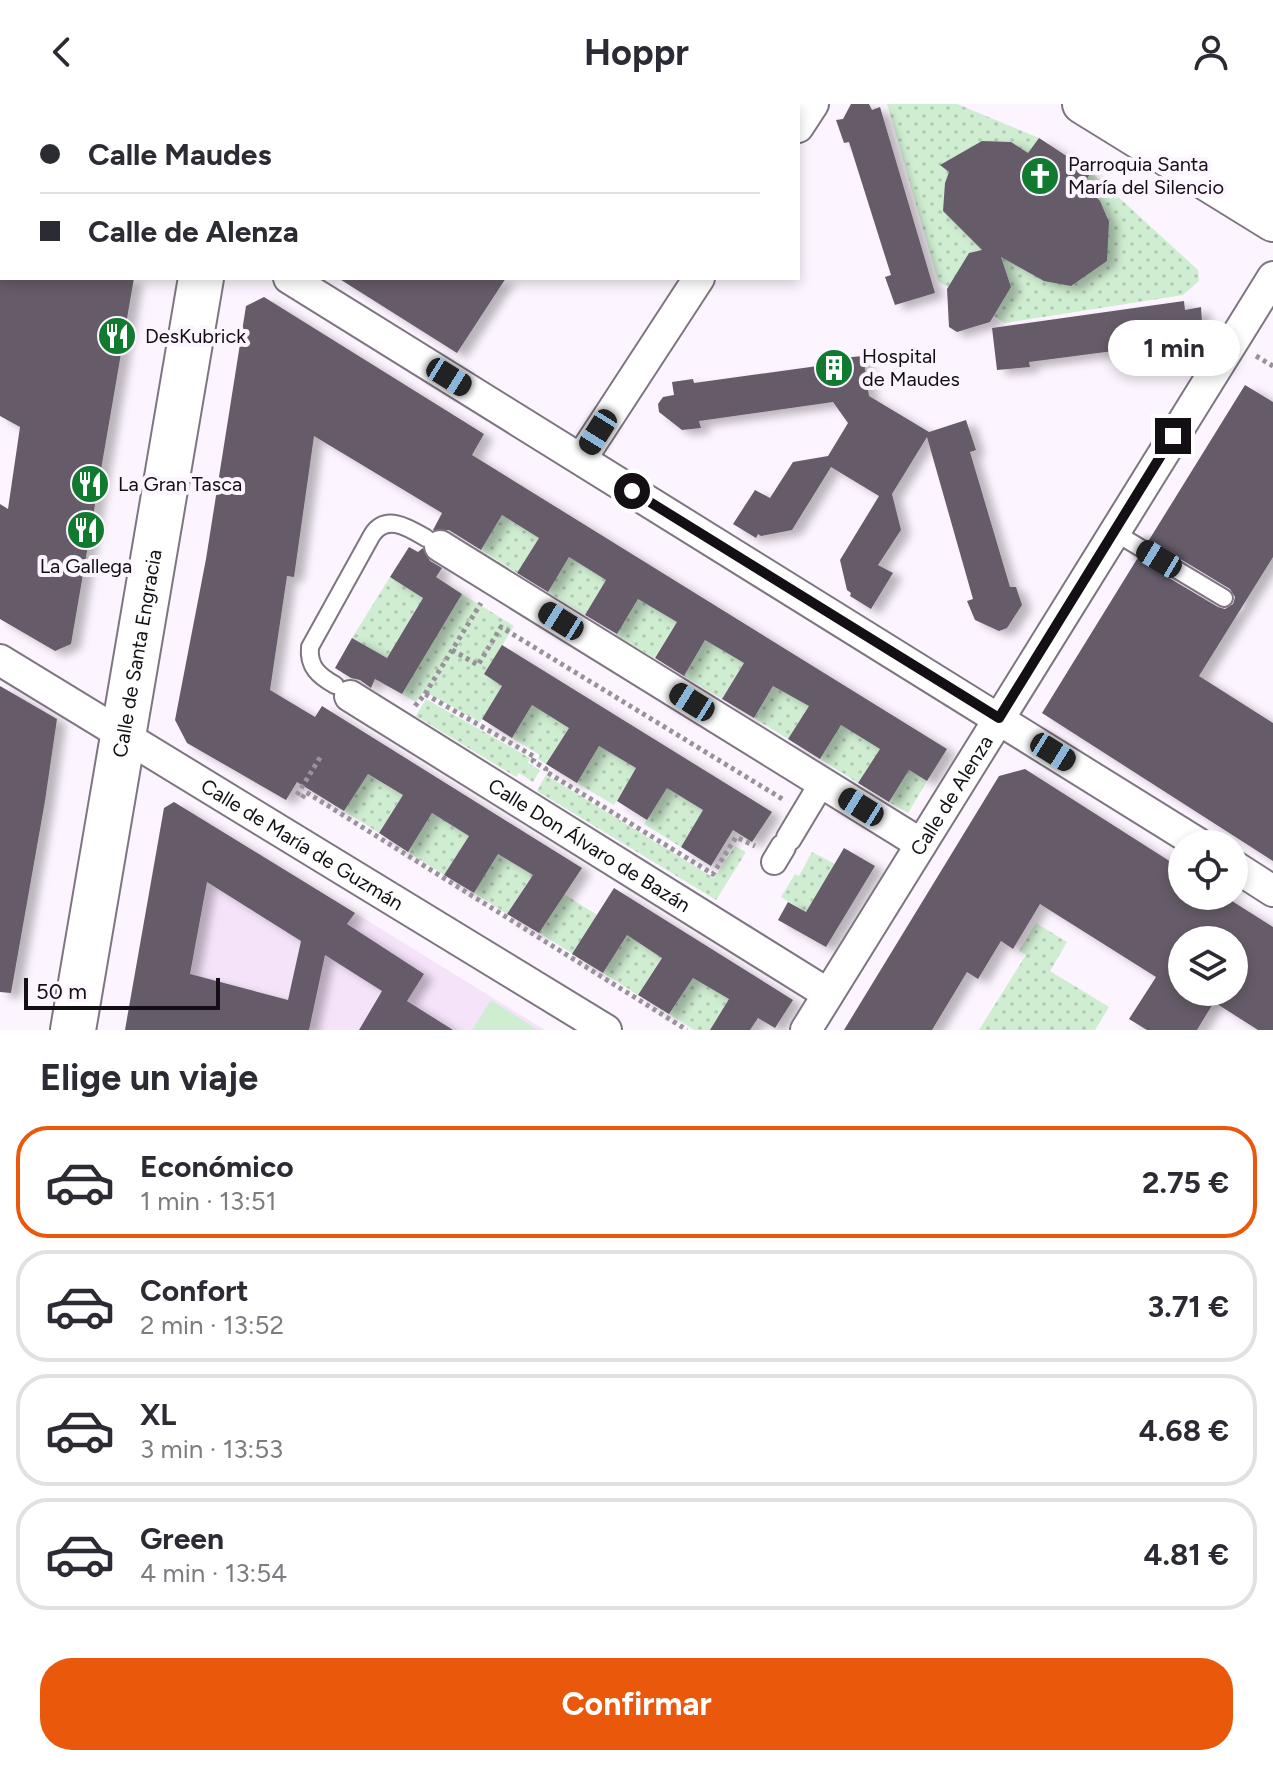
<!DOCTYPE html>
<html lang="es">
<meta charset="utf-8">
<style>
:root{--surface:#fff;--page:#f7f7f7;--text:#2b2b33;--muted:#7c7c81;--line:#e1e1e2;--accent:#ea580c}
body{margin:0;font-family:Figtree,sans-serif;background:var(--page);color:var(--text);height:100vh;display:flex;flex-direction:column;font-size:30px;white-space:nowrap}
*{box-sizing:border-box;margin:0}
p{font-size:26px;color:var(--muted)}
.icon{flex:none;width:44px;height:44px;fill:none;stroke:currentColor;stroke-width:2;stroke-linecap:round;stroke-linejoin:round}
.map{position:relative;height:926px;overflow:hidden}
.details{display:flex;flex-direction:column;background:var(--surface);flex:1}
.details>*{flex:none}
.banner{position:absolute;left:0px;top:0px;width:800px;height:176px;box-shadow:0 4px 12px #0003;display:grid;align-content:center;height:176px;padding:0 40px;background:var(--surface)}
.buttons{position:absolute;left:1168px;top:726px;display:grid;gap:16px}
.buttons a{display:grid;place-items:center;width:80px;height:80px;border-radius:50%;background:var(--surface);box-shadow:0 4px 12px #0003;font-size:40px}
.scale{position:absolute;left:24px;bottom:20px;width:196px;box-sizing:border-box;padding-left:8px;border:4px solid #130f15;border-top:0;font-size:22px;line-height:28px;white-space:nowrap;color:#130f15;-webkit-text-stroke:6px #fcf4fe;paint-order:stroke}
.end{position:absolute;width:36px;height:36px;margin:-18px;border:10px solid #130f15;background:#fff;box-shadow:0 0 0 4px #fff}
.from{border-radius:50%}
.bubble{position:absolute;height:56px;border-radius:28px;background:var(--surface);box-shadow:0 4px 12px #0003;font-size:26px;font-weight:700;line-height:56px;text-align:center}
.car{position:absolute;width:24px;height:48px;margin:-24px -12px;border-radius:10px;box-shadow:0 0 6px 2px #0007;background:linear-gradient(#222 24%,#8ab4d8 0 40%,#222 0 76%,#8ab4d8 0 86%,#222 0)}
.banner b{display:flex;align-items:center;gap:28px;height:76px;font-size:30px}
.banner b+b{border-top:2px solid var(--line)}
.banner i{width:20px;height:20px;background:var(--text)}
ul{padding:0;list-style:none}
li{display:flex;align-items:center;gap:24px;height:112px;margin:0 16px 12px;padding:0 24px;border:4px solid var(--line);border-radius:32px}
li div{flex:1}
li b{display:block;font-size:30px}
li em{font-style:normal;font-weight:700}
li.selected{border-color:var(--accent)}
li>.icon{width:72px;height:72px;stroke-width:1.5}
h2{padding:0 40px;font-size:36px;line-height:96px}
.button{display:flex;gap:16px;margin-top:auto;padding:16px 40px}
.button a{flex:1;height:92px;border-radius:32px;background:var(--accent);color:#fff;font-size:32px;font-weight:700;line-height:92px;text-align:center}
header{display:flex;justify-content:space-between;align-items:center;height:104px;padding:0 40px;background:var(--surface);font-size:36px;font-weight:700}
.map>svg:first-child{display:block}
</style>
<header><svg class="icon" aria-label="back" viewBox="0 0 24 24"><path d="M15 5l-7 7 7 7"/></svg>Hoppr<svg class="icon" aria-label="person" viewBox="0 0 24 24"><circle cx="12" cy="8" r="4"/><path d="M4 21q1-7 8-7t8 7"/></svg></header>
<div class="map">
<svg width="1273" height="926" viewBox="0 0 1273 926">
<defs>
<pattern id="green-dots" width="8" height="8" patternUnits="userSpaceOnUse" patternTransform="scale(2)"><rect width="8" height="8" fill="#cfedd1"/><path d="M2 2h.1M6 6h.1" fill="none" stroke="#b1cab3" stroke-width="1.8" stroke-linecap="round"/></pattern>
<filter id="shadow"><feDropShadow dx="9" dy="5" stdDeviation="4" flood-color="#0004"/></filter>
</defs>
<rect width="100%" height="100%" fill="#fcf4fe"/>
<!-- built -->
<path fill="#f5e3fa" d="M174,698L355,809L545,926H125L164,704Z"/>
<!-- green -->
<g fill="url(#green-dots)">
<path d="M887,0H957L1039,34L1091,68L1198,166L1199,177L1183,191L1005,219L938,177Z"/>
<path d="M502,411L539,434L517,469L481,446Z"/>
<path d="M569,453L606,476L585,511L547,488Z"/>
<path d="M390,473L423,494L387,554L352,534Z"/>
<path d="M462,490L514,522L484,570L502,582L480,618L424,587L416,598L402,590Z"/>
<path d="M638,495L677,518L654,554L616,531Z"/>
<path d="M705,536L744,559L722,595L684,572Z"/>
<path d="M774,581L809,602L788,635L754,614Z"/>
<path d="M426,595L530,654L528,659L540,666L533,678L519,669L516,673L416,612Z"/>
<path d="M532,601L569,624L546,660L538,655L540,651L512,634Z"/>
<path d="M841,621L880,645L858,679L820,655Z"/>
<path d="M599,642L636,664L614,701L577,679Z"/>
<path d="M909,666L927,677L908,709L889,698Z"/>
<path d="M368,670L403,691L379,729L344,707Z"/>
<path d="M546,671L714,774L735,742L746,748L716,796L537,687Z"/>
<path d="M667,684L703,706L681,743L644,720Z"/>
<path d="M432,709L469,732L444,771L408,748Z"/>
<path d="M812,748L835,760L806,808L781,793L795,770L799,772Z"/>
<path d="M498,750L533,771L507,810L474,789Z"/>
<path d="M564,790L597,811L573,850L539,829Z"/>
<path d="M1036,819L1067,838L1050,867L1109,903L1095,926H979L1026,851L1019,847Z"/>
<path d="M627,831L662,853L638,891L603,869Z"/>
<path d="M693,874L729,895L710,926H694L669,910Z"/>
</g>
<!-- pitch -->
<path fill="#cfedd1" d="M491,896L538,926H472Z"/>
<!-- building -->
<g fill="#665c69" fill-rule="evenodd" filter="url(#shadow)">
<path d="M851,0H869L872,6L880,3L935,189L895,201L885,173L891,171L849,38L844,39L836,16L843,15Z"/>
<path d="M1039,34L1091,68L1084,80L1100,97L1109,118L1107,157L1071,182L1044,177L1001,153L1011,183L990,218L957,228L949,223L947,185L969,149L982,146L943,107L945,79L949,68L940,61L982,37L1011,38L1028,49Z"/>
<path d="M0,174H134L71,540L55,547L0,515V400L8,405L20,323L0,312Z"/>
<path d="M338,174H506L457,249Z"/>
<path d="M264,193L484,330L472,351L947,645L927,677L909,666L889,698L858,679L880,645L841,621L820,655L788,635L809,602L773,582L754,614L722,595L744,559L705,536L684,572L655,554L677,518L638,495L617,530L585,511L606,476L569,453L548,488L517,469L539,434L502,411L481,446L449,426H433L442,409L314,332L294,473L287,472L270,586L315,613L322,602L582,764L539,829L507,810L533,771L498,750L474,789L444,771L469,732L432,709L408,748L379,729L403,691L368,670L344,707L297,678L286,696L187,639L175,616L206,455L246,202Z"/>
<path d="M1184,197L1185,206L1201,203L1202,218L1198,227L1188,228L1191,243L1167,247V240L1029,258L1030,263L997,266L992,224Z"/>
<path d="M863,252L869,292L929,328L966,316L976,346L970,348L1010,483H1016L1022,501L1007,524L999,527L975,516L967,497L973,495L927,333L892,390L901,426L878,461L893,469L871,505L850,492L851,489L847,486L840,456L879,392L831,363L792,426L761,432L758,430L756,434L733,420L755,386L770,394L793,358L828,352L848,319L833,298L699,317L701,324L682,326L659,308L658,300L663,293L674,291L672,278L693,275L694,279L832,260L831,255Z"/>
<path d="M1245,281L1273,298V453L1199,572L1273,619V757L1042,609L1137,455L1218,503L1225,505L1233,500L1235,493L1230,485L1149,436Z"/>
<path d="M409,443L418,448L423,444L430,457L442,464L436,473L462,490L402,590L375,575L371,584L360,576L351,574L335,564L352,534L387,554L423,494L390,473Z"/>
<path d="M502,541L772,708L752,738L733,726L711,762L681,743L703,706L667,684L647,716L617,697L636,664L599,642L577,679L546,660L569,624L532,601L512,634L482,615L502,582L484,570Z"/>
<path d="M0,582L57,615L45,697L11,889L0,888Z"/>
<path d="M1025,665L1182,765V792H1224L1273,823V926H1258L1214,898L1197,926H1147L1129,915L1156,873L1040,800L1013,845L1001,837L978,875L967,868L932,926H844L999,672ZM1182,836H1234V888H1182Z"/>
<path d="M174,698L355,809L347,820L424,870L407,897L453,926H359L382,887L325,851L309,926H125L164,704ZM207,778L301,837L288,896L190,870Z"/>
<path d="M844,744L875,762L826,843L778,816L788,798L806,808Z"/>
<path d="M614,784L793,896L775,924L758,914L750,926H710L729,895L693,874L669,910L638,891L662,854L627,831L603,869L572,850Z"/>
</g>
<g fill="none" stroke-linecap="round" stroke-linejoin="round">
<defs>
<g id="service">
<path d="M1114,428L1224,494"/>
<path d="M335,581C319,572 308,563 310,543L372,431C386,409 409,424 426,434"/>
</g>
<g id="pedestrian">
<path d="M789,734L822,679"/>
<path d="M774,758L783,743"/>
</g>
<g id="minor">
<path d="M10,0L13,2"/>
<path d="M798,23L813,0"/>
<path d="M289,174L1199,740"/>
<path d="M581,355L699,174"/>
<path d="M440,442L921,740"/>
<path id="s1" d="M0,556L606,926"/>
<path id="s2" d="M350,592L828,890"/>
<path d="M1234,762L1273,787"/>
<path id="s3" d="M806,926L1273,173"/>
</g>
<g id="tertiary">
<path d="M1082,0L1273,118"/>
<path d="M1240,0L1273,21"/>
</g>
<g id="secondary">
<path d="M229,2L230,0"/>
<path id="s4" d="M73,926L201,174"/>
</g>
<g id="primary">
<path d="M1129,0L1273,91"/>
<path d="M1189,0L1273,51"/>
</g>
</defs>
<!-- service casing -->
<use href="#service" stroke="#7f7482" stroke-width="20"/>
<!-- pedestrian casing -->
<use href="#pedestrian" stroke="#7f7482" stroke-width="28"/>
<!-- minor casing -->
<use href="#minor" stroke="#7f7482" stroke-width="34"/>
<!-- tertiary casing -->
<use href="#tertiary" stroke="#7f7482" stroke-width="42"/>
<!-- secondary casing -->
<use href="#secondary" stroke="#7f7482" stroke-width="48"/>
<!-- primary casing -->
<use href="#primary" stroke="#7f7482" stroke-width="48"/>
<!-- path -->
<g stroke="#99929b" stroke-width="5" stroke-dasharray="4 4" stroke-linecap="butt">
<path d="M1256,252L1273,262"/>
<path d="M452,546L478,561L501,523L784,696"/>
<path d="M425,590L481,499"/>
<path d="M415,602L425,590L535,653L533,657L546,665L545,667L713,770L736,733L755,742"/>
<path d="M297,691L321,652"/>
<path d="M302,694L306,688L687,926"/>
</g>
<!-- service -->
<use href="#service" stroke="#fff" stroke-width="16"/>
<!-- pedestrian -->
<use href="#pedestrian" stroke="#fff" stroke-width="24"/>
<!-- minor -->
<use href="#minor" stroke="#fff" stroke-width="30"/>
<!-- tertiary -->
<use href="#tertiary" stroke="#fff" stroke-width="38"/>
<!-- secondary -->
<use href="#secondary" stroke="#fff" stroke-width="44"/>
<!-- primary -->
<use href="#primary" stroke="#fff" stroke-width="44"/>
</g>
<g fill="none" stroke-linecap="round" stroke-linejoin="round">
<!-- route -->
<path stroke="#130f15" stroke-width="10" d="M632,387L999,614L1173,332"/>
</g>
<!-- icons -->
<defs>
<symbol id="church-disc" viewBox="-11 -11 22 22"><circle r="9.5" fill="#107b2f" stroke="#fcf4fe"/><path d="M-1.2-6h2.4v3.5h3.3v2.4h-3.3V6h-2.4V-.1h-3.3v-2.4h3.3Z" fill="#fff"/></symbol>
<symbol id="restaurant-disc" viewBox="-11 -11 22 22"><circle r="9.5" fill="#107b2f" stroke="#fcf4fe"/><path d="M-5-6h1v4h1v-4h1v4h1v-4h1v5L-1.5 .5V6h-2V.5L-5-1ZM5-6V6H3V1.5H1.5Q1.5-4 5-6Z" fill="#fff"/></symbol>
<symbol id="building-disc" viewBox="-11 -11 22 22"><circle r="9.5" fill="#107b2f" stroke="#fcf4fe"/><path d="M-4-6H4V6H1V3H-1V6H-4ZM-2.5-4.3h1.7v1.8h-1.7ZM.8-4.3h1.7v1.8H.8ZM-2.5-1h1.7V.8h-1.7ZM.8-1h1.7V.8H.8Z" fill="#fff"/></symbol>
</defs>
<g fill-rule="evenodd">
<use href="#church-disc" x="1018" y="50" width="44" height="44"/>
<use href="#restaurant-disc" x="95" y="210" width="44" height="44"/>
<use href="#building-disc" x="812" y="242" width="44" height="44"/>
<use href="#restaurant-disc" x="68" y="358" width="44" height="44"/>
<use href="#restaurant-disc" x="64" y="404" width="44" height="44"/>
</g>
<g text-anchor="middle" dominant-baseline="central" stroke-width="8" stroke-linejoin="round" paint-order="stroke">
<!-- poi labels -->
<g font-size="20" fill="#130f15" stroke="#fcf4fe" text-anchor="start">
<text x="1068" y="60">Parroquia Santa<tspan x="1068" dy="23">María del Silencio</tspan></text>
<text x="145" y="232">DesKubrick</text>
<text x="862" y="252">Hospital<tspan x="862" dy="23">de Maudes</tspan></text>
<text x="118" y="380">La Gran Tasca</text>
<text x="86" y="462" text-anchor="middle">La Gallega</text>
</g>
<!-- street labels -->
<g font-size="20" fill="#130f15" stroke="#fcf4fe">
<text stroke="none"><textPath href="#s4" startOffset="382">Calle de Santa Engracia</textPath></text>
<text stroke="none"><textPath href="#s3" startOffset="276">Calle de Alenza</textPath></text>
<text stroke="none"><textPath href="#s2" startOffset="282">Calle Don Álvaro de Bazán</textPath></text>
<text stroke="none"><textPath href="#s1" startOffset="354">Calle de María de Guzmán</textPath></text>
</g>
</g>
</svg>
<div class="buttons">
<a><svg class="icon" aria-label="locate" viewBox="0 0 24 24"><circle cx="12" cy="12" r="6"/><path d="M12 2v4M12 18v4M2 12h4M18 12h4"/></svg></a>
<a><svg class="icon" aria-label="layers" viewBox="0 0 24 24"><path d="M12 4l9 5-9 5-9-5zM3 14l9 5 9-5"/></svg></a>
</div>
<div class="scale">50 m</div>
<i class="end from" style="left:632px;top:387px"></i>
<i class="end" style="left:1173px;top:332px"></i>
<div class="bubble" style="left:1108px;top:216px;width:132px">1 min</div>
<i class="car" style="left:449px;top:273px;rotate:122deg"></i>
<i class="car" style="left:598px;top:328px;rotate:212deg"></i>
<i class="car" style="left:1159px;top:455px;rotate:301deg"></i>
<i class="car" style="left:561px;top:517px;rotate:302deg"></i>
<i class="car" style="left:692px;top:598px;rotate:302deg"></i>
<i class="car" style="left:1053px;top:648px;rotate:122deg"></i>
<i class="car" style="left:861px;top:703px;rotate:302deg"></i>
<div class="banner">
<b><i class="from"></i>Calle Maudes</b>
<b><i></i>Calle de Alenza</b>
</div>
</div>
<section class="details">
<h2>Elige un viaje</h2>
<ul>
<li class="selected"><svg class="icon" aria-label="car" viewBox="0 0 24 24"><path d="M5 17H2v-5l4-1 3-4h7l3 4 3 1v5h-3M9 17h6M6 11h13"/><circle cx="7" cy="17" r="2"/><circle cx="17" cy="17" r="2"/></svg><div><b>Económico</b><p>1 min · 13:51</p></div><em>2.75 €</em></li>
<li><svg class="icon" aria-label="car" viewBox="0 0 24 24"><path d="M5 17H2v-5l4-1 3-4h7l3 4 3 1v5h-3M9 17h6M6 11h13"/><circle cx="7" cy="17" r="2"/><circle cx="17" cy="17" r="2"/></svg><div><b>Confort</b><p>2 min · 13:52</p></div><em>3.71 €</em></li>
<li><svg class="icon" aria-label="car" viewBox="0 0 24 24"><path d="M5 17H2v-5l4-1 3-4h7l3 4 3 1v5h-3M9 17h6M6 11h13"/><circle cx="7" cy="17" r="2"/><circle cx="17" cy="17" r="2"/></svg><div><b>XL</b><p>3 min · 13:53</p></div><em>4.68 €</em></li>
<li><svg class="icon" aria-label="car" viewBox="0 0 24 24"><path d="M5 17H2v-5l4-1 3-4h7l3 4 3 1v5h-3M9 17h6M6 11h13"/><circle cx="7" cy="17" r="2"/><circle cx="17" cy="17" r="2"/></svg><div><b>Green</b><p>4 min · 13:54</p></div><em>4.81 €</em></li>
</ul>
<div class="button"><a>Confirmar</a></div>
</section>
